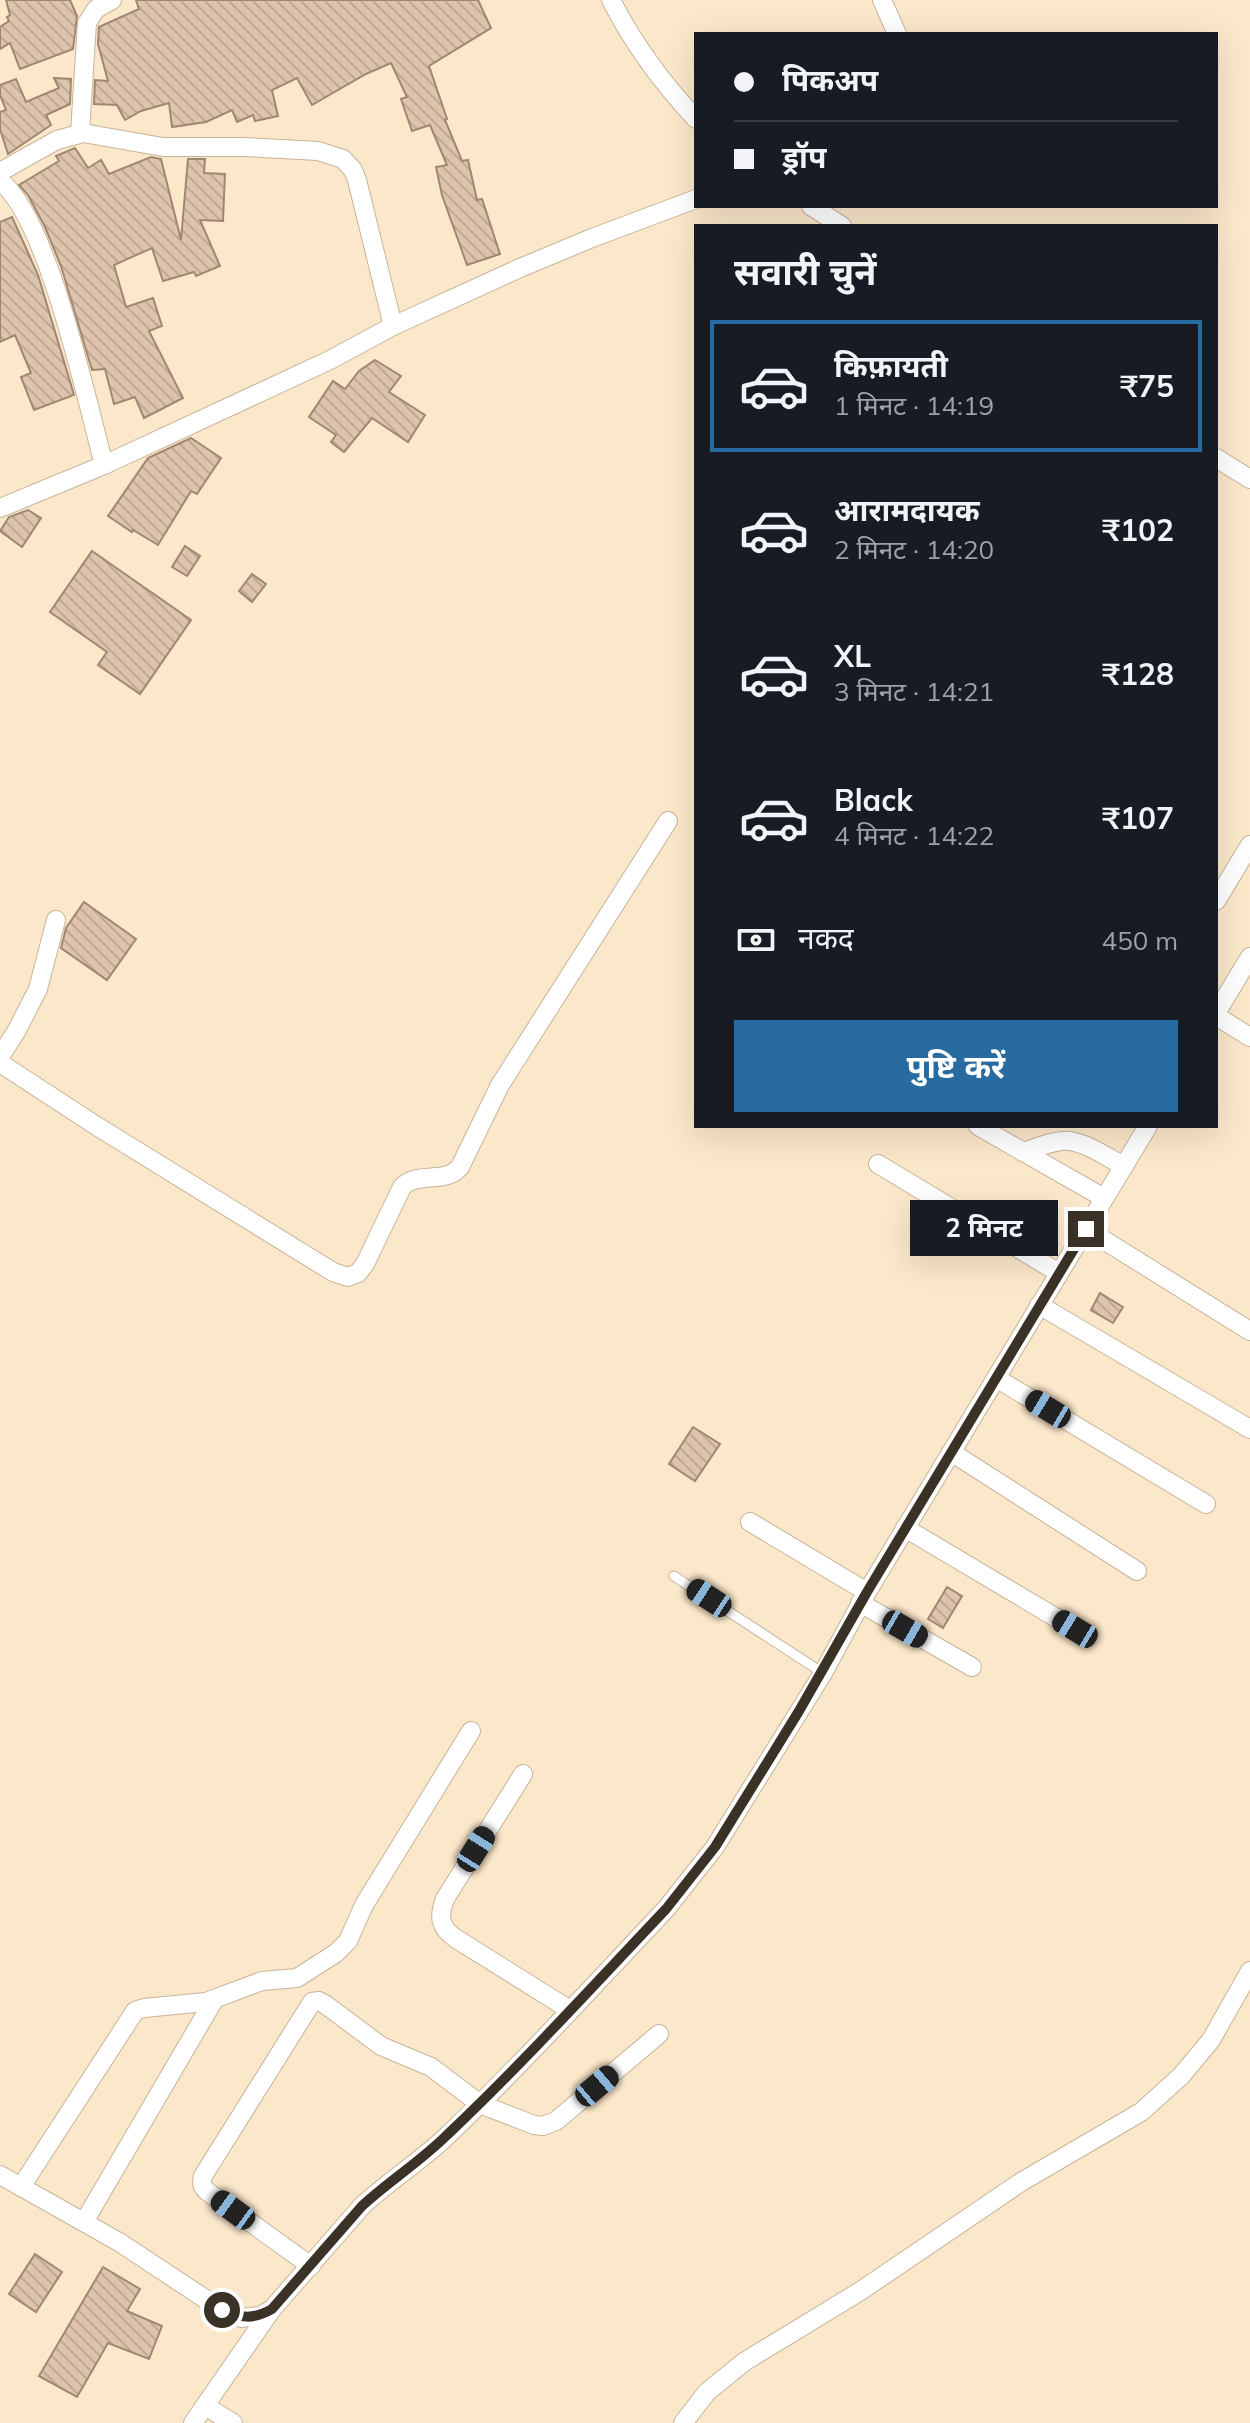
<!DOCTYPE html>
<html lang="hi">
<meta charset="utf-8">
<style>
:root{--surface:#171b24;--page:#242831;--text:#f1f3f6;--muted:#9ea1a6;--line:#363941;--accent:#286ba0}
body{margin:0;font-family:Mulish,"Noto Sans Devanagari",sans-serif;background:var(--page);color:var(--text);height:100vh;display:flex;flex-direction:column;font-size:30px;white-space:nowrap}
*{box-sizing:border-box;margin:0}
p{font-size:26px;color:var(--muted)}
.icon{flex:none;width:44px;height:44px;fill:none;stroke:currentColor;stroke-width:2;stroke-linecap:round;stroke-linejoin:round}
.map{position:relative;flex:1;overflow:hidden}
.sheet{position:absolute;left:694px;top:224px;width:524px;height:904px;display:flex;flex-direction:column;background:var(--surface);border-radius:0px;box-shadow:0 8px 32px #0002}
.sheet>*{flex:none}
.top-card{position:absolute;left:694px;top:32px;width:524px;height:176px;border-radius:0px;box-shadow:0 8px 32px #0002;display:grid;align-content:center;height:176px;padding:0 40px;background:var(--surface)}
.end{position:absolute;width:36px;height:36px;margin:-18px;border:10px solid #3a3227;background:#fff;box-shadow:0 0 0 4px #fff}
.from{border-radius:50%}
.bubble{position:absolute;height:56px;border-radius:0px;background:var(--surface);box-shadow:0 8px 32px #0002;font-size:26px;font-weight:700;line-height:56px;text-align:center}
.car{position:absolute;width:24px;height:48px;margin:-24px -12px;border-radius:10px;box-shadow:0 0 6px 2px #0007;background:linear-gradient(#222 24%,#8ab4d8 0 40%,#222 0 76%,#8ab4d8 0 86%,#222 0)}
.top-card b{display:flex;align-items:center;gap:28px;height:76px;font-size:30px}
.top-card b+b{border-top:2px solid var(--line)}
.top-card i{width:20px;height:20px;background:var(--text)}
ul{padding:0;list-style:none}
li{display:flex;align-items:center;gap:24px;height:132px;margin:0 16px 12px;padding:0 24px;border:4px solid transparent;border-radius:0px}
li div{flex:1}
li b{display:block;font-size:30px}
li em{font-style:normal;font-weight:700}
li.current{border-color:var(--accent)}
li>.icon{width:72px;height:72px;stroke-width:1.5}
h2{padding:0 40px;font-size:36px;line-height:96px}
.pay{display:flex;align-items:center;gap:20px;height:88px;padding:0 40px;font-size:30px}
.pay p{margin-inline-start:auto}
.action{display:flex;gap:16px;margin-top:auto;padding:16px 40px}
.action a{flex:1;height:92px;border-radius:0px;background:var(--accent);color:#fff;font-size:32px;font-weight:700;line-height:92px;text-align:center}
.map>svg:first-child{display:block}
</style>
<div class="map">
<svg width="1250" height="2423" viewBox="0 0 1250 2423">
<defs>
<pattern id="building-back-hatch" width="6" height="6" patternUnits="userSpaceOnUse" patternTransform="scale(2)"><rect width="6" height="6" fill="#dec4ad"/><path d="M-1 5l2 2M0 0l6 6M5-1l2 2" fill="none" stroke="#bfa995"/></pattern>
</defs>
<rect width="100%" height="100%" fill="#fbe7ca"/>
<!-- building -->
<g fill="url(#building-back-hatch)" stroke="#a08772" stroke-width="2">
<path d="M6,0H70L77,16L73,49L20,69L10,43L0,49V27L9,21L7,17L10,15Z"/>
<path d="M136,0H478L491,28L429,66L447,119L445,120L462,161L468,160L477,200L482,199L500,254L467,265L442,195L436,167L447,165L430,125L412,131L401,99L407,97L391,63L366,74L312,105L297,78L272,90L278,116L255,121L253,115L237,122L232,110L206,122L172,127L169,103L141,111L125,120L117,105L94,104L95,80L108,81L98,44L99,27L139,9Z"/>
<path d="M54,78L71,79L70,104L46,115L51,125L8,154L0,129V112L6,110L0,95V85L16,79L26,102L59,88Z"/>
<path d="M75,148L88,168L101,160L109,174L151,157L161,159L181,240L188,159H205L204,173L225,174L223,221L200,220L220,266L196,276L194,272L163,281L152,248L114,265L126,307L153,298L162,326L149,331L183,398L144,418L135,397L114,404L105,369L92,370L61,266L45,227L28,195L19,185L59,161L56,156Z"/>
<path d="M12,217L38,275L74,395L34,410L21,377L31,373L15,335L0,342V222Z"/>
<path d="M375,360L401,376L389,392L425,415L408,442L372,418L344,452L331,442L336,435L309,417L333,381L345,389L359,371Z"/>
<path d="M191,438L221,458L197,494L191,491L158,545L133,530L132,532L108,516L148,458Z"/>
<path d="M28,510L41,518L22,547L0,531L9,517Z"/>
<path d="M185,546L200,556L187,576L172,567Z"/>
<path d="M92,551L191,620L140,694L98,665L107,652L50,612Z"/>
<path d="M252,574L266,584L252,602L239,591Z"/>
<path d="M84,902L136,939L107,980L61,948L66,928Z"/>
<path d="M1100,1293L1123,1307L1113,1323L1091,1310Z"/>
<path d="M693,1427L720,1444L695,1481L669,1464Z"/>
<path d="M947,1587L962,1596L943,1628L928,1619Z"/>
<path d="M35,2254L62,2272L36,2312L9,2294Z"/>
<path d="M103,2267L140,2289L127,2311L162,2326L149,2359L108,2343L77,2397L39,2376Z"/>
</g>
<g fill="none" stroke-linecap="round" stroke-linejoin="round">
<defs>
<path id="service" d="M674,1576L823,1673"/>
<g id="minor">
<path d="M611,0C633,43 663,84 696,119"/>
<path d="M882,0L897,34"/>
<path d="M80,133L87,23L96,9L112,0"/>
<path d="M0,172L57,140L83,133L163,147H245L318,151L343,159L353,170L357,180L393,326"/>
<path d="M0,181C48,218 87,402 104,465"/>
<path d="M811,206L842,226"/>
<path d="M1216,458L1250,479"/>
<path d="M0,508L104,465L330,360L393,326L520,268L592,238L696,199"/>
<path d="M1216,901L1250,845"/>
<path d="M1216,1013L1250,957"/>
<path d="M1216,1016L1250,1037"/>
<path d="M0,1057L17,1030L38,989L56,920"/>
<path d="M0,1063L95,1125L333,1272L348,1277L358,1273L365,1264L402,1187C419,1170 445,1185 460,1167L500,1085L668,821"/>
<path d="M978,1126L1104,1198"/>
<path d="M1023,1152C1036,1148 1049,1142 1062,1141C1082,1139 1106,1157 1124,1166"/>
<path d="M878,1164L1059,1273"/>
<path d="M1086,1229L1250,1331"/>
<path d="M1039,1305L1250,1429"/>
<path d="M996,1378L1206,1504"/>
<path d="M951,1452L1137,1571"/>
<path d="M750,1522L867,1592"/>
<path d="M905,1528L1075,1629"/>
<path d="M860,1603L972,1667"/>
<path d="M523,1774L445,1899C438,1917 440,1927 455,1938L570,2010"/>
<path d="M0,2175L119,2242L222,2310L241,2318L260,2316L272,2309L362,2206C389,2181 421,2161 448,2135C523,2063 594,1985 666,1909L715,1847L823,1673L867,1592L1148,1126"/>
<path d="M21,2187L135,2011L144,2008L206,2002L262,1981L297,1978L336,1953L348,1941L364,1905L471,1731"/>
<path d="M84,2222L214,2000"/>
<path d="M311,2266L208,2192C202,2187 201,2184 203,2176L312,2002L319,2001L326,2005L381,2046L431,2067L480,2104L534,2125L543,2126L556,2121L659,2034"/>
<path d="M205,2406L233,2423"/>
<path d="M193,2423L272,2309"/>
<path d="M683,2423L707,2392L744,2362L862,2290L1021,2182L1141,2112L1181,2076L1211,2040L1250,1971"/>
</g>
</defs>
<!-- service casing -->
<use href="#service" stroke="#c7b499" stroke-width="11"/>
<!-- minor casing -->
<use href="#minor" stroke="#c7b499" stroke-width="20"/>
<!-- service -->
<use href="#service" stroke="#fff" stroke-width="9"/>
<!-- minor -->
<use href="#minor" stroke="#fff" stroke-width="18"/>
</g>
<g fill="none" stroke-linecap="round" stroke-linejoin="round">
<!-- route -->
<path stroke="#3a3227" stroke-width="10" d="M222,2310C241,2318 253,2320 272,2309L362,2206C389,2181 421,2161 447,2135C523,2063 594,1985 666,1909L715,1847L799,1711L867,1592L1086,1229"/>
</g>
</svg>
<i class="end from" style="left:222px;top:2310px"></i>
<i class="end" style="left:1086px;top:1229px"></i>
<div class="bubble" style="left:910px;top:1200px;width:148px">2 मिनट</div>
<i class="car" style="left:1048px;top:1409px;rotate:301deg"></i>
<i class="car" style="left:709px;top:1598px;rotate:303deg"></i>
<i class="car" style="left:905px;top:1629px;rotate:120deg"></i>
<i class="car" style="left:1075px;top:1629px;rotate:301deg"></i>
<i class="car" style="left:476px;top:1849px;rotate:32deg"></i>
<i class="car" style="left:597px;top:2086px;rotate:50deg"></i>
<i class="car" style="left:233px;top:2210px;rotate:306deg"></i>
<div class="top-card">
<b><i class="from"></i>पिकअप</b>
<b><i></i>ड्रॉप</b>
</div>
<section class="sheet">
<h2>सवारी चुनें</h2>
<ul>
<li class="current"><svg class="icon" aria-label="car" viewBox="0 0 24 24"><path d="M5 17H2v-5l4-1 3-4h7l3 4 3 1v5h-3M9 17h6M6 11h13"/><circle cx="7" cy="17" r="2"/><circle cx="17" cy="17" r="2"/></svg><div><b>किफ़ायती</b><p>1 मिनट · 14:19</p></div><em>₹75</em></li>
<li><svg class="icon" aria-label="car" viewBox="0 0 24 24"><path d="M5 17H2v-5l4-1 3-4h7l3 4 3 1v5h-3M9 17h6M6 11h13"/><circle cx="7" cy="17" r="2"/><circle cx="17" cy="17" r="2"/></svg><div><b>आरामदायक</b><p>2 मिनट · 14:20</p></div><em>₹102</em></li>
<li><svg class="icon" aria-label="car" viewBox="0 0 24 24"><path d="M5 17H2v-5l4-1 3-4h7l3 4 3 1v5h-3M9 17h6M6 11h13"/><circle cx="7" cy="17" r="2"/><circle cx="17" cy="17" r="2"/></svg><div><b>XL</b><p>3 मिनट · 14:21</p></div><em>₹128</em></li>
<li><svg class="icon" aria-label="car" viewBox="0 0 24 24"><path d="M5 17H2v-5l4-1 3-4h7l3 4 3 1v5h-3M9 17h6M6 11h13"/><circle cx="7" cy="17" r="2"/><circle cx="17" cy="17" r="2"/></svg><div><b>Black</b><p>4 मिनट · 14:22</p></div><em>₹107</em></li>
</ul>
<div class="pay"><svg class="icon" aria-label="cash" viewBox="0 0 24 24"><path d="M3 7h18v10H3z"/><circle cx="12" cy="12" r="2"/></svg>नकद<p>450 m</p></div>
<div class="action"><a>पुष्टि करें</a></div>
</section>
</div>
